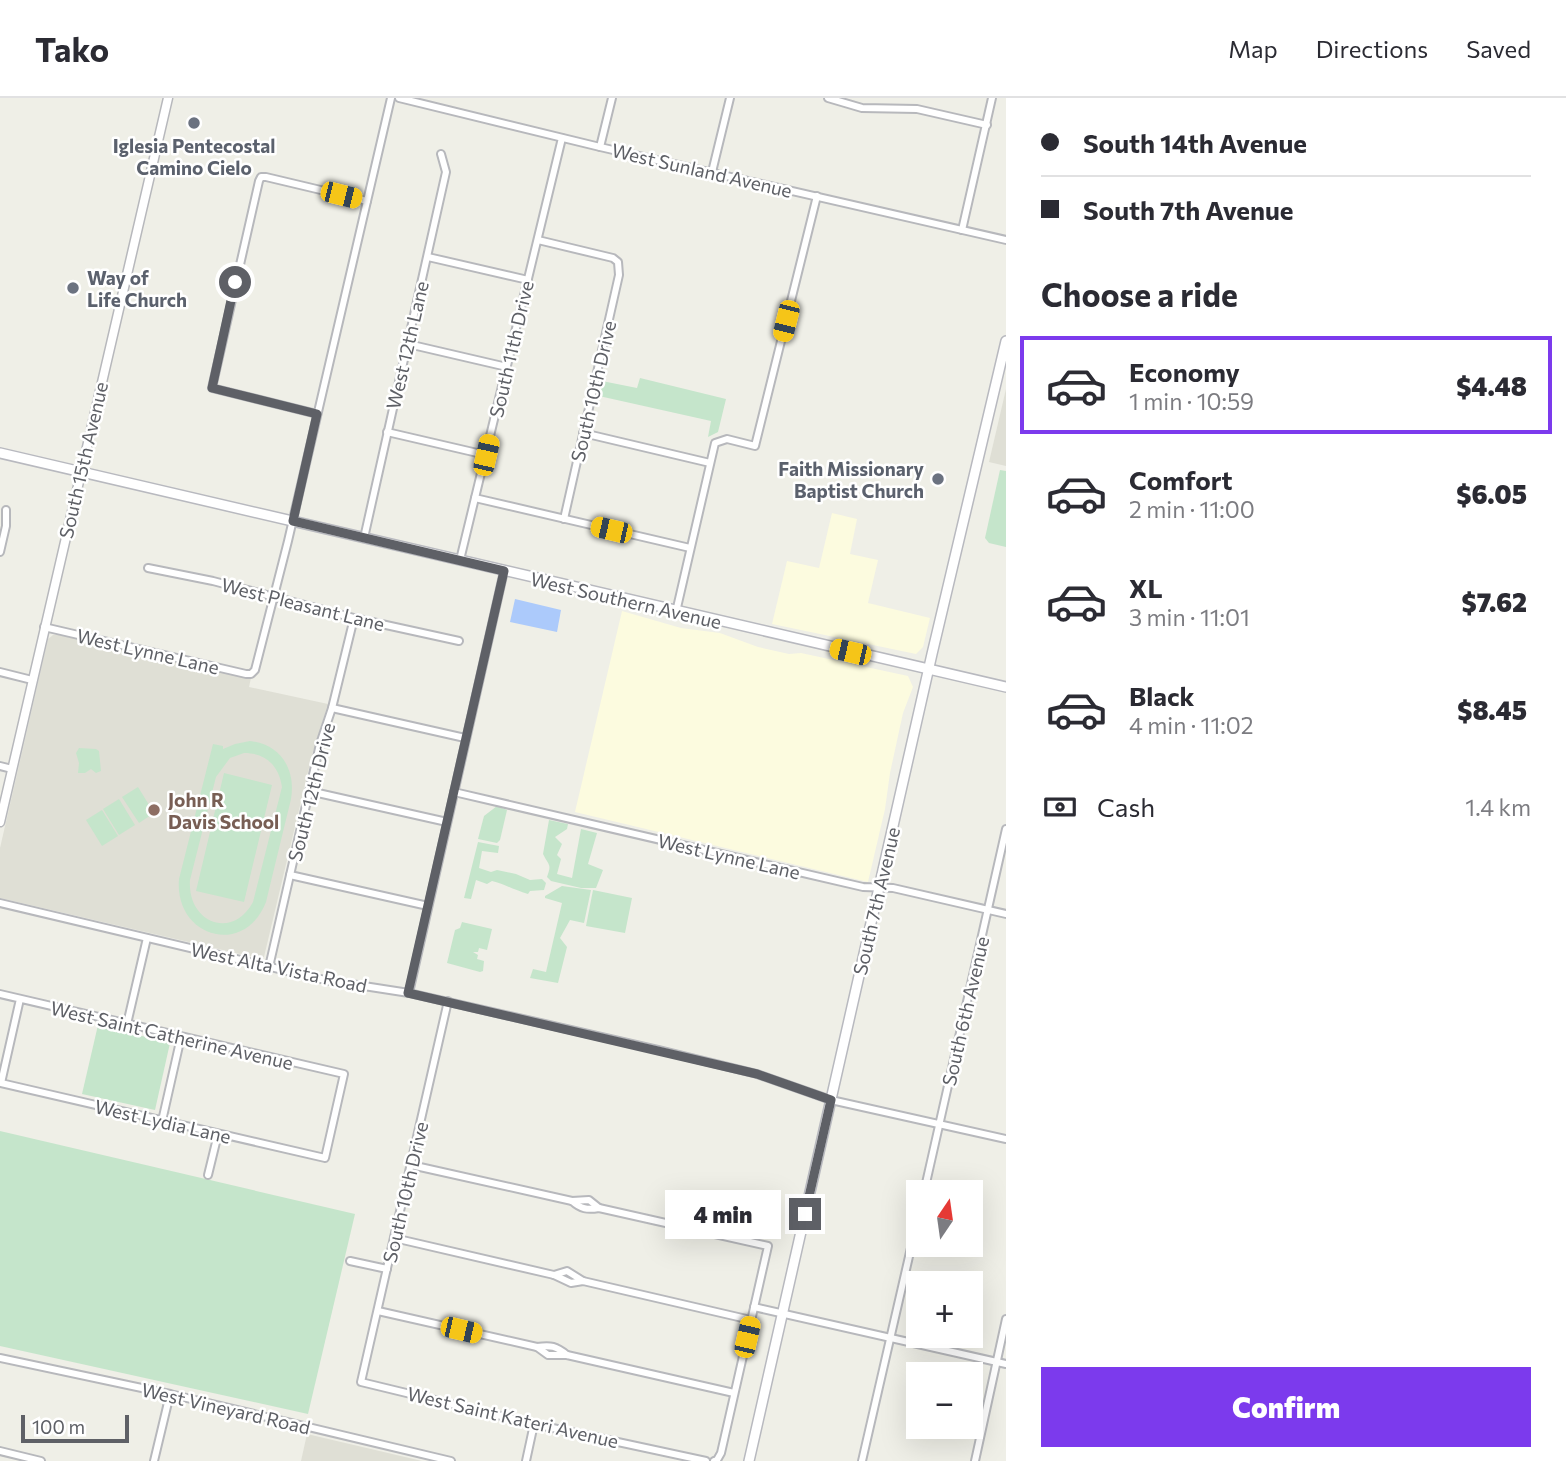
<!DOCTYPE html>
<meta charset="utf-8">
<style>
:root{--surface:#fff;--page:#f7f7f7;--text:#2b2b33;--muted:#7c7c81;--line:#e1e1e2;--accent:#7c3aed}
body{margin:0;font-family:Commissioner,sans-serif;background:var(--page);color:var(--text);height:100vh;display:flex;flex-direction:column;font-size:26px;white-space:nowrap}
*{box-sizing:border-box;margin:0}
p{font-size:23px;color:var(--muted)}
.icon{flex:none;width:38px;height:38px;fill:none;stroke:currentColor;stroke-width:2;stroke-linecap:round;stroke-linejoin:round}
.map{position:relative;flex:1;overflow:hidden}
.panel{display:flex;flex-direction:column;background:var(--surface);width:560px}
.panel>*{flex:none}
.hud{display:grid;align-content:center;height:154px;padding:0 35px;background:var(--surface)}
.needle{width:46px;rotate:13deg}
.tools{position:absolute;left:906px;top:1082px;display:grid;gap:14px}
.tools a{display:grid;place-items:center;width:77px;height:77px;border-radius:0px;background:var(--surface);box-shadow:0 7px 28px #0002;font-size:35px}
.scale{position:absolute;left:21px;bottom:18px;width:108px;box-sizing:border-box;padding-left:7px;border:4px solid #5e6066;border-top:0;font-size:19px;line-height:24px;white-space:nowrap;color:#5e6066;-webkit-text-stroke:5px #fff;paint-order:stroke}
.end{position:absolute;width:32px;height:32px;margin:-16px;border:9px solid #5e6066;background:#fff;box-shadow:0 0 0 4px #fff}
.from{border-radius:50%}
.bubble{position:absolute;height:49px;border-radius:0px;background:var(--surface);box-shadow:0 7px 28px #0002;font-size:23px;font-weight:800;line-height:49px;text-align:center}
.car{position:absolute;width:21px;height:42px;margin:-21px -10px;border-radius:9px;box-shadow:0 0 5px 2px #0007;background:linear-gradient(#f5c518 24%,#345 0 40%,#f5c518 0 76%,#345 0 86%,#f5c518 0)}
.hud b{display:flex;align-items:center;gap:24px;height:66px;font-size:26px}
.hud b+b{border-top:2px solid var(--line)}
.hud i{width:18px;height:18px;background:var(--text)}
ul{padding:0;list-style:none}
li{display:flex;align-items:center;gap:21px;height:98px;margin:0 14px 10px;padding:0 21px;border:4px solid transparent;border-radius:0px}
li div{flex:1}
li b{display:block;font-size:26px}
li em{font-style:normal;font-weight:800}
li.on{border-color:var(--accent)}
li>.icon{width:63px;height:63px;stroke-width:1.5}
h2{padding:0 35px;font-size:32px;line-height:84px}
.pay{display:flex;align-items:center;gap:18px;height:77px;padding:0 35px;font-size:26px}
.pay p{margin-inline-start:auto}
.action{display:flex;gap:14px;margin-top:auto;padding:14px 35px}
.action a{flex:1;height:80px;border-radius:0px;background:var(--accent);color:#fff;font-size:28px;font-weight:800;line-height:80px;text-align:center}
header{display:flex;align-items:center;gap:42px;box-sizing:border-box;height:98px;padding:0 35px;background:var(--surface);border-bottom:2px solid var(--line)}
header strong{font-size:33px}
nav{display:flex;gap:38px;margin-inline-start:auto;font-size:24px}
main{display:flex;flex:1;min-height:0}
.map>svg:first-child{display:block}
</style>
<header>
<strong>Tako</strong>
<nav><a>Map</a><a>Directions</a><a>Saved</a></nav>
</header>
<main>
<div class="map">
<svg width="1006" height="1363" viewBox="0 0 1006 1363">
<rect width="100%" height="100%" fill="#efefe7"/>
<!-- commercial -->
<g fill="#fcfbdf">
<path d="M832,415L857,421L850,456L878,462L868,505L930,520L923,549L916,556L772,526L787,463L819,470Z"/>
<path d="M622,513L681,530L720,535L758,549L789,556L801,555L908,578L913,589L903,615L890,675L885,711L868,784L575,714Z"/>
</g>
<!-- education -->
<g fill="#dfdfd5">
<path d="M1006,291V368L989,364Z"/>
<path d="M59,537L251,580L249,589L328,606L312,657L264,859L257,860L0,800V750L48,541L53,537Z"/>
<path d="M307,1336L422,1363H301Z"/>
</g>
<!-- green -->
<g fill="#c5e5cb" fill-rule="evenodd">
<path d="M640,280L726,301L718,334L708,339L711,323L599,298L602,283L637,290Z"/>
<path d="M1000,372L1006,373V449L989,445L985,440Z"/>
<path d="M250,643C281,646 296,672 291,701L266,804C244,860 174,839 179,781L213,646L223,648V651L235,646ZM244,655C266,655 279,668 282,689L253,804C232,843 187,824 190,782L216,679L230,660Z"/>
<path d="M79,650L96,651L99,653L101,673L96,675L91,671L85,675H78L79,665L76,655Z"/>
<path d="M224,675L272,687L244,804L196,793Z"/>
<path d="M138,689L154,715L139,725L122,699Z"/>
<path d="M119,701L135,727L119,737L103,711Z"/>
<path d="M497,708L507,712L500,742L497,745L478,741L484,718Z"/>
<path d="M102,712L118,738L102,748L86,722Z"/>
<path d="M549,722L568,726L567,731L555,739L562,746L557,757L561,761L557,776L572,780L581,731L597,735L588,766L603,772L596,790H581L551,783L547,779C552,766 549,768 543,756Z"/>
<path d="M478,744L499,748L498,755L482,753L479,770L491,774L497,772L516,776L530,782L542,781L546,785L544,792L530,793L528,796C514,792 504,786 492,783L487,786L476,782L471,801L464,800Z"/>
<path d="M562,788L591,792L584,825L570,822L560,840L567,849L558,885L530,880L533,871L546,874L562,805L545,800V798Z"/>
<path d="M593,792L632,800L625,835L586,828Z"/>
<path d="M462,824L492,831L487,852L479,850L478,854H473L478,857L477,861L484,863L483,873L480,874L447,865L455,832L460,830Z"/>
<path d="M98,927L170,945L155,1012L82,996Z"/>
<path d="M0,1033L355,1116L308,1316L0,1248Z"/>
</g>
<!-- water -->
<path fill="#accafb" d="M515,501L561,512L557,534L510,524Z"/>
<g fill="none" stroke-linecap="round" stroke-linejoin="round">
<defs>
<g id="minor">
<path d="M399,0L600,49L1006,142"/>
<path d="M828,0L862,10L917,11L987,27"/>
<path d="M600,49L612,0"/>
<path d="M712,74L730,0"/>
<path d="M962,132L992,0"/>
<path d="M538,142L613,160L618,164L619,177L564,421"/>
<path d="M428,159L528,182"/>
<path d="M408,246L507,269"/>
<path d="M317,316L212,290L259,83L261,79H266L367,103"/>
<path d="M387,334L486,357"/>
<path d="M583,335L710,365"/>
<path d="M475,400L690,450"/>
<path d="M364,440L446,74L441,56"/>
<path d="M0,454L6,428V412"/>
<path d="M460,462L562,40"/>
<path d="M148,470L213,483L354,520L459,543"/>
<path d="M676,514L715,345L727,341L755,348L817,98"/>
<path d="M44,529L246,576H251L255,572L288,443L391,0"/>
<path d="M0,574L32,582"/>
<path d="M332,610L465,640"/>
<path d="M0,668L12,671"/>
<path d="M309,693L447,724"/>
<path d="M454,694L863,789L893,790L1006,816"/>
<path d="M290,777L428,808"/>
<path d="M0,805L325,882L409,895L659,952L757,976L831,1002L1006,1041"/>
<path d="M269,869L320,646L332,610L354,520"/>
<path d="M409,895L504,473"/>
<path d="M0,896L344,976L325,1060L1,985L20,901"/>
<path d="M448,903L361,1284L534,1326L706,1363"/>
<path d="M127,926L147,840"/>
<path d="M162,1023L181,939"/>
<path d="M411,1067L572,1103C581,1111 587,1112 599,1110L768,1148L721,1355L717,1362L714,1363"/>
<path d="M208,1077L218,1036"/>
<path d="M924,1094L1006,731"/>
<path d="M572,1103L589,1102L599,1110"/>
<path d="M394,1140L554,1177L571,1185L583,1183L751,1222"/>
<path d="M350,1163L387,1171"/>
<path d="M554,1177L567,1173L583,1183"/>
<path d="M754,1209L1006,1266"/>
<path d="M378,1213L537,1249L548,1257H567L734,1295"/>
<path d="M537,1249C551,1247 556,1248 567,1257"/>
<path d="M0,1260L170,1296L451,1363"/>
<path d="M0,1353L41,1363"/>
<path d="M154,1363L170,1296"/>
<path d="M526,1363L534,1326"/>
<path d="M862,1363L919,1115"/>
<path d="M975,1363L1006,1221"/>
</g>
<path id="tertiary" d="M0,724L168,0"/>
<g id="secondary">
<path d="M0,355L1006,589"/>
<path d="M749,1363L932,556L1006,243"/>
</g>
</defs>
<!-- minor casing -->
<use href="#minor" stroke="#b7b8bc" stroke-width="10"/>
<!-- tertiary casing -->
<use href="#tertiary" stroke="#b7b8bc" stroke-width="11"/>
<!-- secondary casing -->
<use href="#secondary" stroke="#b8b9bf" stroke-width="12"/>
<!-- minor -->
<use href="#minor" stroke="#fff" stroke-width="6"/>
<!-- tertiary -->
<use href="#tertiary" stroke="#fff" stroke-width="8"/>
<!-- secondary -->
<use href="#secondary" stroke="#fff" stroke-width="9"/>
</g>
<g fill="none" stroke-linecap="round" stroke-linejoin="round">
<!-- route -->
<path stroke="#5e6066" stroke-width="9" d="M235,184L212,290L317,316L293,423L504,473L408,895L757,976L831,1002L805,1116"/>
</g>
<!-- markers -->
<g fill="#6b7280" stroke="#fff" stroke-width="2.5">
<circle cx="194" cy="25" r="7"/>
<circle cx="73" cy="190" r="7"/>
<circle cx="938" cy="381" r="7"/>
</g>
<circle fill="#8d6e63" stroke="#fff" stroke-width="2.5" cx="154" cy="712" r="7"/>
<g text-anchor="middle" dominant-baseline="central" stroke-width="5" stroke-linejoin="round" paint-order="stroke">
<!-- worship labels -->
<g font-size="19" font-weight="bold" fill="#5b616d" stroke="#fff">
<text x="194" y="47">Iglesia Pentecostal<tspan x="194" dy="22">Camino Cielo</tspan></text>
<text x="87" y="179" text-anchor="start">Way of<tspan x="87" dy="22">Life Church</tspan></text>
<text x="924" y="370" text-anchor="end">Faith Missionary<tspan x="924" dy="22">Baptist Church</tspan></text>
</g>
<!-- street labels -->
<g font-size="19" fill="#5e6066" stroke="#fff">
<text transform="translate(702 72) rotate(13)">West Sunland Avenue</text>
<text transform="translate(407 247) rotate(-77)">West 12th Lane</text>
<text transform="translate(511 251) rotate(-77)">South 11th Drive</text>
<text transform="translate(593 293) rotate(-77)">South 10th Drive</text>
<text transform="translate(83 362) rotate(-77)">South 15th Avenue</text>
<text transform="translate(626 502) rotate(13)">West Southern Avenue</text>
<text transform="translate(303 506) rotate(14)">West Pleasant Lane</text>
<text transform="translate(148 553) rotate(13)">West Lynne Lane</text>
<text transform="translate(311 694) rotate(-76)">South 12th Drive</text>
<text transform="translate(729 758) rotate(13)">West Lynne Lane</text>
<text transform="translate(876 803) rotate(-77)">South 7th Avenue</text>
<text transform="translate(279 869) rotate(12)">West Alta Vista Road</text>
<text transform="translate(965 913) rotate(-77)">South 6th Avenue</text>
<text transform="translate(172 937) rotate(13)">West Saint Catherine Avenue</text>
<text transform="translate(163 1023) rotate(13)">West Lydia Lane</text>
<text transform="translate(405 1094) rotate(-77)">South 10th Drive</text>
<text transform="translate(226 1310) rotate(13)">West Vineyard Road</text>
<text transform="translate(513 1319) rotate(13)">West Saint Kateri Avenue</text>
</g>
<!-- education labels -->
<g font-size="19" font-weight="bold" fill="#785e54" stroke="#fff" text-anchor="start">
<text x="168" y="701">John R<tspan x="168" dy="22">Davis School</tspan></text>
</g>
</g>
</svg>
<div class="tools">
<a><svg class="needle" viewBox="-14 -14 28 28"><path d="M0-13l5 13h-10z" fill="#e53935"/><path d="M0 13l5-13h-10z" fill="#7c7c81"/></svg></a>
<a>+</a>
<a>−</a>
</div>
<div class="scale">100 m</div>
<i class="end from" style="left:235px;top:184px"></i>
<i class="end" style="left:805px;top:1116px"></i>
<div class="bubble" style="left:665px;top:1092px;width:116px">4 min</div>
<i class="car" style="left:341px;top:97px;rotate:104deg"></i>
<i class="car" style="left:786px;top:223px;rotate:194deg"></i>
<i class="car" style="left:486px;top:357px;rotate:13deg"></i>
<i class="car" style="left:611px;top:432px;rotate:283deg"></i>
<i class="car" style="left:850px;top:554px;rotate:283deg"></i>
<i class="car" style="left:461px;top:1232px;rotate:103deg"></i>
<i class="car" style="left:747px;top:1239px;rotate:13deg"></i>
</div>
<section class="panel">
<div class="hud">
<b><i class="from"></i>South 14th Avenue</b>
<b><i></i>South 7th Avenue</b>
</div>
<h2>Choose a ride</h2>
<ul>
<li class="on"><svg class="icon" aria-label="car" viewBox="0 0 24 24"><path d="M5 17H2v-5l4-1 3-4h7l3 4 3 1v5h-3M9 17h6M6 11h13"/><circle cx="7" cy="17" r="2"/><circle cx="17" cy="17" r="2"/></svg><div><b>Economy</b><p>1 min · 10:59</p></div><em>$4.48</em></li>
<li><svg class="icon" aria-label="car" viewBox="0 0 24 24"><path d="M5 17H2v-5l4-1 3-4h7l3 4 3 1v5h-3M9 17h6M6 11h13"/><circle cx="7" cy="17" r="2"/><circle cx="17" cy="17" r="2"/></svg><div><b>Comfort</b><p>2 min · 11:00</p></div><em>$6.05</em></li>
<li><svg class="icon" aria-label="car" viewBox="0 0 24 24"><path d="M5 17H2v-5l4-1 3-4h7l3 4 3 1v5h-3M9 17h6M6 11h13"/><circle cx="7" cy="17" r="2"/><circle cx="17" cy="17" r="2"/></svg><div><b>XL</b><p>3 min · 11:01</p></div><em>$7.62</em></li>
<li><svg class="icon" aria-label="car" viewBox="0 0 24 24"><path d="M5 17H2v-5l4-1 3-4h7l3 4 3 1v5h-3M9 17h6M6 11h13"/><circle cx="7" cy="17" r="2"/><circle cx="17" cy="17" r="2"/></svg><div><b>Black</b><p>4 min · 11:02</p></div><em>$8.45</em></li>
</ul>
<div class="pay"><svg class="icon" aria-label="cash" viewBox="0 0 24 24"><path d="M3 7h18v10H3z"/><circle cx="12" cy="12" r="2"/></svg>Cash<p>1.4 km</p></div>
<div class="action"><a>Confirm</a></div>
</section>
</main>
